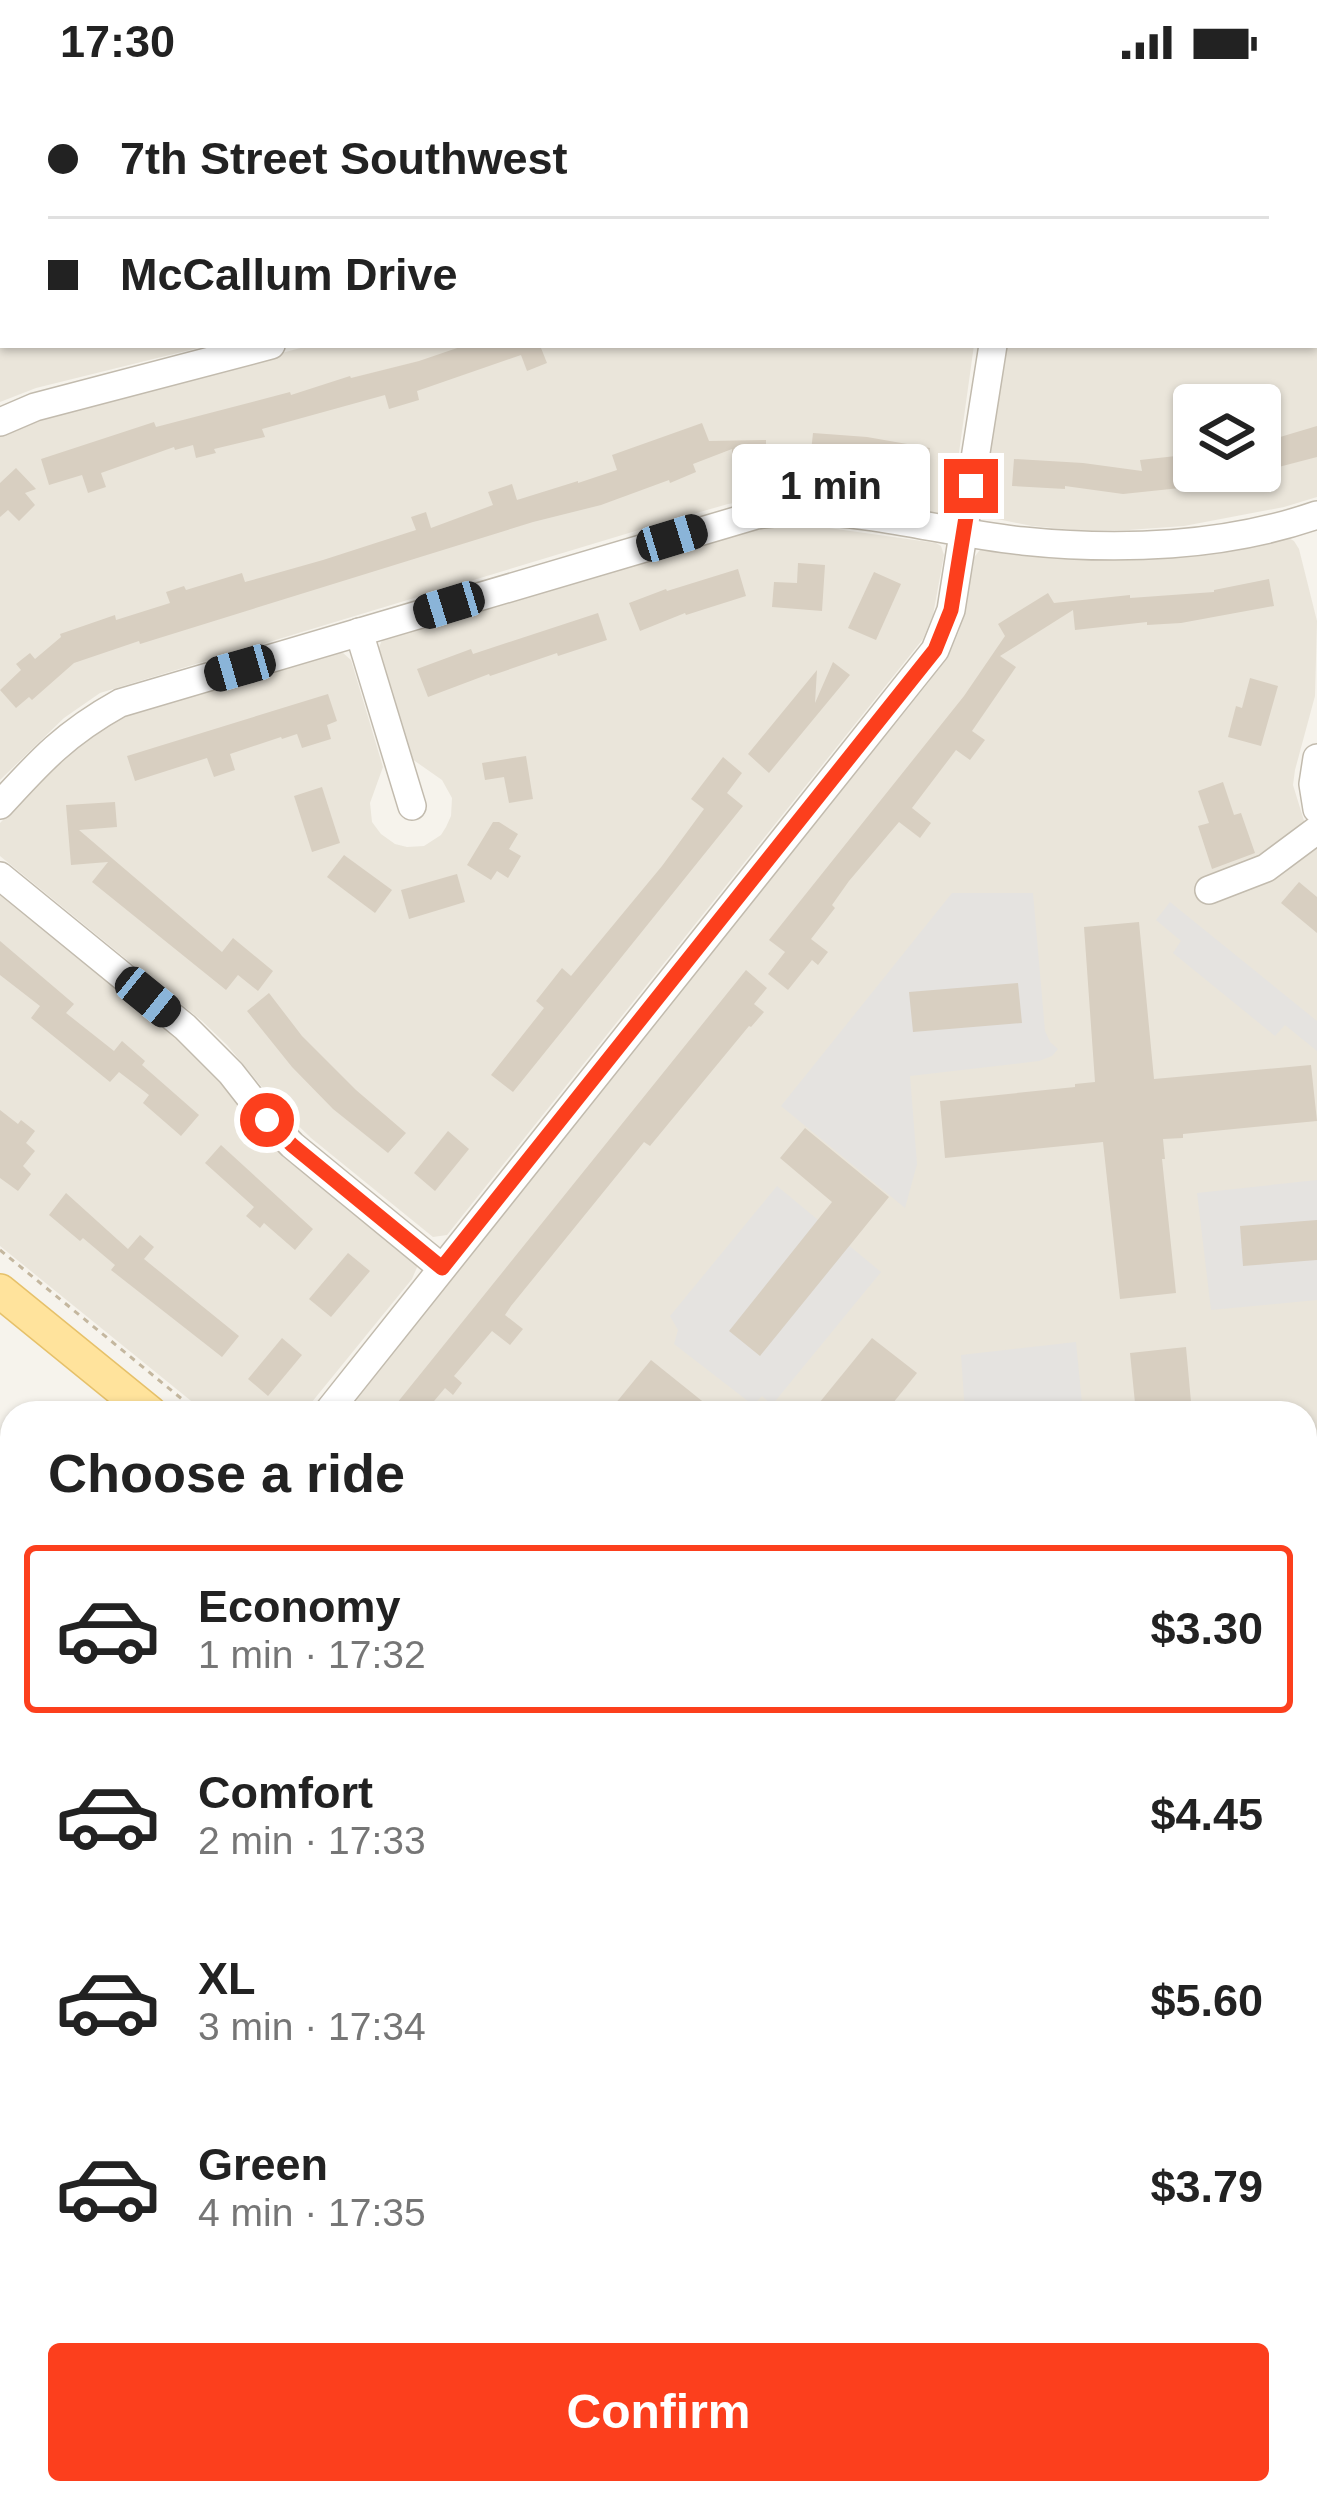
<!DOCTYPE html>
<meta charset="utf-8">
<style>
:root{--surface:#fff;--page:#f6f6f6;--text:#222;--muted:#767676;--line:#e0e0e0;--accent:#fc3f1d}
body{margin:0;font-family:Helvetica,sans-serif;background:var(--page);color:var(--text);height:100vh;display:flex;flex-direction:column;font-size:45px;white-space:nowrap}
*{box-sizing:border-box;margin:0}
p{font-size:39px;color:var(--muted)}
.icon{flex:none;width:66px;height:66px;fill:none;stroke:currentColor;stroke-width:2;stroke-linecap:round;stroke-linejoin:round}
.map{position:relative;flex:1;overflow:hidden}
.drawer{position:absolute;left:0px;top:1317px;width:1317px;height:1104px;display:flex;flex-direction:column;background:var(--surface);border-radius:36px 36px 0 0;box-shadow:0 3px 9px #0004}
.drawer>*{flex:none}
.top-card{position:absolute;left:0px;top:0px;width:1317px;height:264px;box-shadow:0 3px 9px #0004;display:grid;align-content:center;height:264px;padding:0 48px;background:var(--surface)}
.controls{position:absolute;left:1173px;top:300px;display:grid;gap:24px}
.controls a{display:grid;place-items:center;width:108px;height:108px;border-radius:12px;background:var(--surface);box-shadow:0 3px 9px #0004;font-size:60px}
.end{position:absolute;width:54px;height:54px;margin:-27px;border:15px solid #fc3f1d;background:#fff;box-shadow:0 0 0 6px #fff}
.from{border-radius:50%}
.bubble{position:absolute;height:84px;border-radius:12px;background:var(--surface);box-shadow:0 3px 9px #0004;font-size:39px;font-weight:800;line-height:84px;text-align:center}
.car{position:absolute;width:36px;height:72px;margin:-36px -18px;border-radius:15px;box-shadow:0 0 9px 3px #0007;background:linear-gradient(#222 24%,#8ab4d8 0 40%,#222 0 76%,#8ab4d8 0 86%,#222 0)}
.top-card b{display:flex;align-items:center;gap:42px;height:114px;font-size:45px}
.top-card b+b{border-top:3px solid var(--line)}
.top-card i{width:30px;height:30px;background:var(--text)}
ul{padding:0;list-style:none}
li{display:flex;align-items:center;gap:36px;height:168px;margin:0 24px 18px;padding:0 24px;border:6px solid transparent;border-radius:12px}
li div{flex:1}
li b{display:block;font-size:45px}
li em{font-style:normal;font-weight:800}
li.selected{border-color:var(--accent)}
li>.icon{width:108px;height:108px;stroke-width:1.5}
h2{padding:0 48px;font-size:54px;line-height:144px}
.action{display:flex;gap:24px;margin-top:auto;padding:24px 48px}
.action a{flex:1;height:138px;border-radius:12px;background:var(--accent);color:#fff;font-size:48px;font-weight:800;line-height:138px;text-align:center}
.status{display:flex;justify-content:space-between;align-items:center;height:84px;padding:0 60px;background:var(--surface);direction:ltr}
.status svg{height:33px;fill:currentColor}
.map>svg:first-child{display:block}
</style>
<div class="status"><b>17:30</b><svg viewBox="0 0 49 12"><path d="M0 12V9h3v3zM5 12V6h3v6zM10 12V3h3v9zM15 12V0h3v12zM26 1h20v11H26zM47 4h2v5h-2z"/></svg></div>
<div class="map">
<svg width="1317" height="2421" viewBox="0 0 1317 2421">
<rect width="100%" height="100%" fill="#f6f3ec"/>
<!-- residential -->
<g fill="#eae5da" fill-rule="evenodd">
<path d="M728,0H1317V75L1314,77V3H726Z"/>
<path d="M1317,106V413L1284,423L1184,442L1128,446L1085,447L1032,442L982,432L980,429L1002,261H1314V108ZM1194,321H1260V387H1194Z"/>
<path d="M3,169V261H210L36,304L0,318V170Z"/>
<path d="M312,261H974L952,419L943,428L937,430L828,414L799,412L765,414L728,420L672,436L100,609L64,634L0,696V348L26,336Z"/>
<path d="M785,442L822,443L936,459L941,462L944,471L933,531L923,555L447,1151L433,1153L311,1054L277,1021L227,961L202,937L0,772V739L75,663L110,637L338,568L343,569L351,576L383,683L370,719L372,738L381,750L395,760L407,763L424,762L441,751L446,743L451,732L452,714L442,696L412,675L409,670L378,566L382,556L755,445Z"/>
<path d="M1287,453L1294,457L1299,465L1317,537L1315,612L1295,686L1293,701L1305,740L1317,759V1736L1305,1735V1329H341L928,599L951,566L959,547L972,476L979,467L984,464Z"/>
<path d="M0,808L173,950L418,1181L412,1195L303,1329H206L0,1162Z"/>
</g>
<!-- commercial -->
<g fill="#f7ead8">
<path d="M1305,1735L1317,1736V1856L1305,1861Z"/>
<path d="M1317,2015V2211L1305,2219V2019Z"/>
</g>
<!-- parking -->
<g fill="#e5e3e0">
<path d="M952,809H1033L1045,947L1050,958L1058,965L1052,972L1039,977L910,992L917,1080L905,1124L781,1022Z"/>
<path d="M1170,818L1317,937V967L1285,941L1275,952L1173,869L1181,857L1156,836Z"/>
<path d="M1317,1096V1216L1211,1226L1197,1109Z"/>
<path d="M777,1102L881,1188L772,1321L762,1312L753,1321L674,1260L678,1246L670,1232Z"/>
<path d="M1076,1258L1083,1329H965L961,1271Z"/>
<path d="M1317,1498V1667L1305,1662V1499Z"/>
</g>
<!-- water -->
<path fill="#a9d4f2" d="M0,0H488L485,3H3V90L0,91Z"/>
<!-- building -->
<g fill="#d8cfc1">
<path d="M466,261H543L541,264L547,279L527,287L521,271L417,307L419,316L389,325L385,311L262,345L265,353L214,365L216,369L196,374L193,361L175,366L174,363L101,389L106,403L88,409L82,391L49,401L41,375L154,338L156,343L290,308L291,311L350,292L351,294L419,277Z"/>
<path d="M702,339L709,357L766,356V377L732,378V365L693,380L696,388L670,399L669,396L601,421L533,438L140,560L139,557L74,579L32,616L29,613L16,624L0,606L21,586L16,580L30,569L35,575L61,553L60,550L115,531L116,536L170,519L166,508L184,502L186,506L242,489L245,498L323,476L416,446L411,433L426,428L431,444L493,421L488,408L512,400L517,416L578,397V399L617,386L612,371Z"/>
<path d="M1317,342V373L1260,388V359Z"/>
<path d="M813,349L867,353L930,364L925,391L866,381L810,377Z"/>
<path d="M1194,370V387H1197L1199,402L1123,410L1065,402V405L1012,402L1014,375L1083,379L1142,387L1140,376Z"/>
<path d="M16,384L36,405L25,409L35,421L19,437L8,426L0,433V399Z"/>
<path d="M798,479L825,481L822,527L772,523L774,498L797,499Z"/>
<path d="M738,485L746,512L686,531L685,529L640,547L629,519L666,505L667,507Z"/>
<path d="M874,488L901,500L876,556L848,544Z"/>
<path d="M1269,495L1274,522L1181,539L1147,541V538L1075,546L1073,526L1000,572L1016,583L972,647L985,656L970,676L956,666L912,724L931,739L920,754L899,738L849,797L832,821L835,824L811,855L828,868L818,881L812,876L788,906L768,890L785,868L769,856L964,612L1005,552L998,540L1048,509L1054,519L1130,511V514L1214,508V506Z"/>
<path d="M598,529L607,556L558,572L557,569L490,592L489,590L428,613L417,585L471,565L473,570Z"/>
<path d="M833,578L850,591L769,689L748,670L817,586L815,619Z"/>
<path d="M1250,594L1278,602L1261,662L1228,653L1236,622L1242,624Z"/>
<path d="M328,610L337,637L327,641L331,655L302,664L297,650L282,655L281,653L230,670L235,686L214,693L207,674L135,697L127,672Z"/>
<path d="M526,672L533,715L509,719L504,693L485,696L482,679Z"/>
<path d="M723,673L742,689L727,709L743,722L513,1008L491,991L544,924L536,917L562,884L571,892L662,782L704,725L691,715Z"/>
<path d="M1223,698L1234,731L1241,729L1255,769L1212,785L1198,742L1209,739L1198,707Z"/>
<path d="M322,703L340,759L312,768L294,712Z"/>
<path d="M115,718L117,743L79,746L222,868L233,854L273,887L258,907L238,891L226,906L92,798L108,778L71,781L66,721Z"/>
<path d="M493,738H499L518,750L509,765L521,772L508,794L497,787L491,796L467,781Z"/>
<path d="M344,771L392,806L375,829L327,793Z"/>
<path d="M457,790L465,818L409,835L401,806Z"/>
<path d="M1299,798L1317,813V849L1281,819Z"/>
<path d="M1139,838L1154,995L1311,981L1317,1037L1183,1050V1054L1163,1055L1165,1075H1162L1176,1209L1120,1215L1103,1058L945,1074L940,1017L1075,1003V1000L1095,998L1084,843Z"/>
<path d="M0,857L74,920L66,929L114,967L122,957L145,977L142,981L199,1031L181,1052L143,1019L149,1011L119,988L110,998L31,934L40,922L0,891Z"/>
<path d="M746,886L767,904L754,920L764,928L751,943L749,942L650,1062L644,1058L511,1222L505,1231L523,1245L510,1261L492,1247L454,1292L462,1299L453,1311L445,1304L424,1329H389Z"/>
<path d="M1018,899L1022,939L913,948L909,908Z"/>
<path d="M269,909L302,952L356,1006L406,1049L388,1069L333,1025L292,983L247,927Z"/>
<path d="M0,1026L18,1040L21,1036L35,1047L26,1059L35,1067L23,1082L31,1090L18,1107L0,1094Z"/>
<path d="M805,1044L889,1113L760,1272L729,1247L832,1118L780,1074Z"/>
<path d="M448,1047L469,1065L435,1107L414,1089Z"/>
<path d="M221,1061L313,1145L295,1166L264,1139L260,1144L246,1132L254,1123L205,1079Z"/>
<path d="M66,1109L128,1165L140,1151L154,1163L144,1175L239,1252L222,1273L111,1186L115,1181L83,1154L80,1157L49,1131Z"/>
<path d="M1317,1136V1176L1243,1182L1240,1142Z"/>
<path d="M348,1169L370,1187L331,1233L309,1215Z"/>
<path d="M282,1254L302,1271L268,1312L248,1295Z"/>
<path d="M872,1254L917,1289L885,1329H811Z"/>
<path d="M1186,1263L1192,1329H1136L1130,1269Z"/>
<path d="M651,1276L717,1329H626L615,1320Z"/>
</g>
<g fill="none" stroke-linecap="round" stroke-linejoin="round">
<defs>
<g id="minor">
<path d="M713,3L714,0"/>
<path d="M1314,99L1317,97"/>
<path d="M0,338L35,323L271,261"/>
<path d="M359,548L412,722"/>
<path d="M1317,674L1313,700L1317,725"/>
<path d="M0,721C41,676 66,649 120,619L756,431C771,429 787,427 802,427C873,427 952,450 1023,457C1119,467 1225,463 1317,431"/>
<path d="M0,792L185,943L231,989L267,1035L292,1061L442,1184"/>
<path d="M1209,806L1266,784L1317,746"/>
<path d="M327,1329L935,566L951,526L993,261"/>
<path d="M1305,1793L1317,1788"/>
<path d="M1305,1963L1317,1958"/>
<path d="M1305,2004L1317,2000"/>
<path d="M1305,2046L1310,2060L1305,2063"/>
<path d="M0,2310L12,2307"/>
<path d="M199,2409L202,2421"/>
<path d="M311,2421H312"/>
</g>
<g id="major">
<path d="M0,1207L150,1329"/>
<path d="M1305,2245L1317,2255"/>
<path d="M1305,2311L1317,2328"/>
<path d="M1297,2421L1317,2397"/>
</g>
</defs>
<!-- minor casing -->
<use href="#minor" stroke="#c2bbae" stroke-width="30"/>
<!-- major casing -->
<use href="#major" stroke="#e6c16a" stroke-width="36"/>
<!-- path -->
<path stroke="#c4b79f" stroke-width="3" stroke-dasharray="6 6" stroke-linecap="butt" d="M0,1166L199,1329"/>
<!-- minor -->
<use href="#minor" stroke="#fff" stroke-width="27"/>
<!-- major -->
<use href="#major" stroke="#ffe39c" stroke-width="33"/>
</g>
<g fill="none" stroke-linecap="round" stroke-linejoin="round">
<!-- route -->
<path stroke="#fc3f1d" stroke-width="15" d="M267,1036L292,1061L442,1184L935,566L951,526L971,402"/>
</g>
</svg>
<div class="controls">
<a><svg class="icon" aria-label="layers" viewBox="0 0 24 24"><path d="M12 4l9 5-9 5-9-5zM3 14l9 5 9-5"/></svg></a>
</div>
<i class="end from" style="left:267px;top:1036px"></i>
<i class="end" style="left:971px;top:402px"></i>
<div class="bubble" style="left:732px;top:360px;width:198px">1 min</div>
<i class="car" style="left:672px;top:454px;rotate:73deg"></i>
<i class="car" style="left:449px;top:521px;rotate:253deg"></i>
<i class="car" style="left:240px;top:584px;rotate:254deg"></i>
<i class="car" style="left:148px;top:913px;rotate:129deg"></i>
<div class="top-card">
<b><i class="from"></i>7th Street Southwest</b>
<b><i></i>McCallum Drive</b>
</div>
<section class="drawer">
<h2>Choose a ride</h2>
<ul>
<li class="selected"><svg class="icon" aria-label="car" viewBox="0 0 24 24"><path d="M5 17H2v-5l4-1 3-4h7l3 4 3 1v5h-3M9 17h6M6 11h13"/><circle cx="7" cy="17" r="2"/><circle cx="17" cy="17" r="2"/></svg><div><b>Economy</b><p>1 min · 17:32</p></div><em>$3.30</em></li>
<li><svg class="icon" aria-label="car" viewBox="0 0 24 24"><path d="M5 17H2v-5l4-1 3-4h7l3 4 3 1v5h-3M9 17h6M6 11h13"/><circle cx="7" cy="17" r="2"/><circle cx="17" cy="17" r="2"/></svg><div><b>Comfort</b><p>2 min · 17:33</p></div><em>$4.45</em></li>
<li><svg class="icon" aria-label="car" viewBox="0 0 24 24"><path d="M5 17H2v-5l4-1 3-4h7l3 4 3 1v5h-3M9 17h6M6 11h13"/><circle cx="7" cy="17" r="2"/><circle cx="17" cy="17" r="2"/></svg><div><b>XL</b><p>3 min · 17:34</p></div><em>$5.60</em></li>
<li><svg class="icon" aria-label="car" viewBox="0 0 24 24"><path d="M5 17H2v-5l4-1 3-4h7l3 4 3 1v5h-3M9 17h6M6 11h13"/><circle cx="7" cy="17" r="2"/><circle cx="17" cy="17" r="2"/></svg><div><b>Green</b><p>4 min · 17:35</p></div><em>$3.79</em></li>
</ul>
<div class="action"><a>Confirm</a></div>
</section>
</div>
